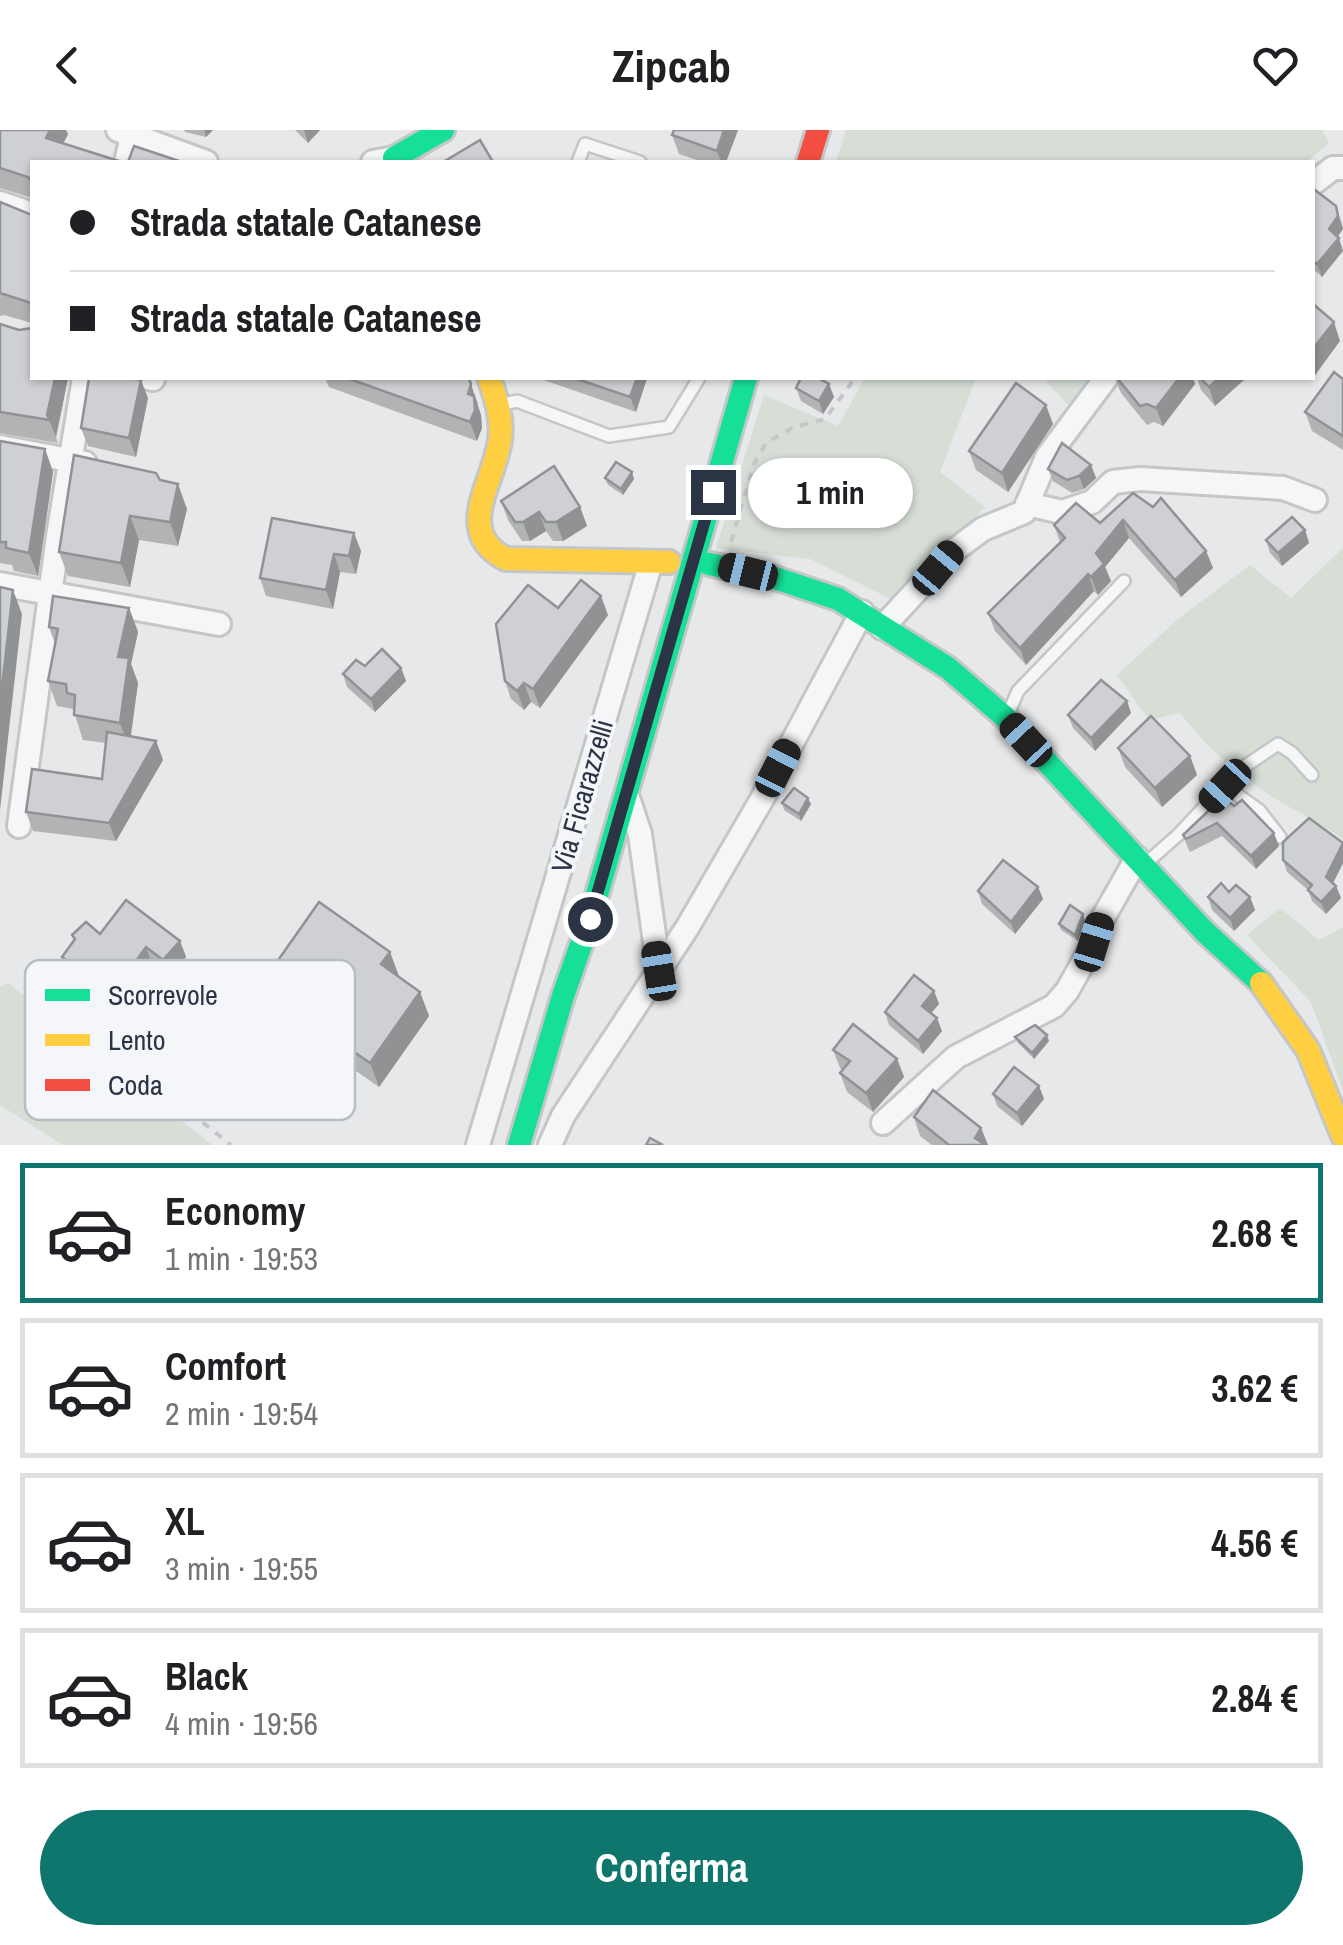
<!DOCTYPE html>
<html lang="it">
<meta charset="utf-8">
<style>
:root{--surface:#fff;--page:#f6f6f6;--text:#202124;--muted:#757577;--line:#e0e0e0;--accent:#0f766e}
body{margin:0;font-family:"Archivo Narrow",sans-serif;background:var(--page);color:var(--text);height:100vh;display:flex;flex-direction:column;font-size:38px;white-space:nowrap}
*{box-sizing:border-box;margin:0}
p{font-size:32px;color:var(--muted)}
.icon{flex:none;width:55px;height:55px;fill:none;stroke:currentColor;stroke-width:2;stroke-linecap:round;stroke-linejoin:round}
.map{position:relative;height:1015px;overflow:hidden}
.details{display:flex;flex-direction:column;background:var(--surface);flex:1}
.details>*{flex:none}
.top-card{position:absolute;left:30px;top:30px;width:1285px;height:220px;border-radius:0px;box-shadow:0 2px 8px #0004;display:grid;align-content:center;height:220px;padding:0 40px;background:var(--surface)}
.end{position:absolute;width:45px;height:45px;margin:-22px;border:12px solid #2b3445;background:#fff;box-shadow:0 0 0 5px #fff}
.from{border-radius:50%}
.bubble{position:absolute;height:70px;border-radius:35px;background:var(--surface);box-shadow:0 2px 8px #0004;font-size:32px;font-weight:700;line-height:70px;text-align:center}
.car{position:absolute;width:30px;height:60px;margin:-30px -15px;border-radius:12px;box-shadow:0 0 8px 2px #0007;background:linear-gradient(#222 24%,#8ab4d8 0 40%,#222 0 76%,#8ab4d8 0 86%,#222 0)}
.top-card b{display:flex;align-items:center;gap:35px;height:95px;font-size:38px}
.top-card b+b{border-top:2px solid var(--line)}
.top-card i{width:25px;height:25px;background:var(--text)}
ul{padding:18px 0 0;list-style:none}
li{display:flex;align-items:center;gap:30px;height:140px;margin:0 20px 15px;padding:0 20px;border:5px solid var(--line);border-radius:0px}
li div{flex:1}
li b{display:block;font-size:38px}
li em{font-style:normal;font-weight:700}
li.active{border-color:var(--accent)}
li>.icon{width:90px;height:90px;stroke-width:1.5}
.button{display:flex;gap:20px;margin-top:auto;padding:20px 40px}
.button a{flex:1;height:115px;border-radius:60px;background:var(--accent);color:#fff;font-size:40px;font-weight:700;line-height:115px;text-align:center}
header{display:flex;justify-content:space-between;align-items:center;height:130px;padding:0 40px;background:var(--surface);font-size:45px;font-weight:700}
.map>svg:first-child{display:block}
</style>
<header><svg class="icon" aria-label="back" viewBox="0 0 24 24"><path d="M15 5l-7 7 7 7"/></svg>Zipcab<svg class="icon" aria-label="heart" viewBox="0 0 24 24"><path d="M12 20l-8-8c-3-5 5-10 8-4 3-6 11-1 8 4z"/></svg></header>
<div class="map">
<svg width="1343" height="1015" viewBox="0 0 1343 1015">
<rect width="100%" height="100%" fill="#e6e8ea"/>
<!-- green -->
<g fill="#d6ded6">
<path d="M846,0H1322L1329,13L1307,32H836Z"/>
<path d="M865,248H976L940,342L985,377L893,470L810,429L716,418L764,265L838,296Z"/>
<path d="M1043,248H1089L1068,275Z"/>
<path d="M1343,418V710C1320,691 1293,681 1268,664C1231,639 1208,618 1180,583L1149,590L1117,545L1179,488L1250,435L1291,468Z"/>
<path d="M1280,778L1319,810L1343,797V961L1311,872L1247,805Z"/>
<path d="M8,853L212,1015H63L0,975V857Z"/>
</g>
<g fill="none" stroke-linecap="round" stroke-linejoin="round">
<defs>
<g id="lane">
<path d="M578,32L585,14L640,32"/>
<path d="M499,275L517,271L609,306L669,297L699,248"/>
<path d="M1008,584L1018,561L1124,451"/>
<path d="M1225,656L1259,680L1280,707"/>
<path d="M1144,735L1178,705L1238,641L1278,614L1292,623L1312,645"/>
</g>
<g id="street">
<path d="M118,0L206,32"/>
<path d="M126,32L132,6"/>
<path d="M373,32L394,28"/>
<path d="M1312,54L1333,38H1343"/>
<path d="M0,73L32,84"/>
<path d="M148,248L153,249"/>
<path d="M0,317L85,333"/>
<path d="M1027,374L1062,382L1092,372L1113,352L1140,349L1283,358L1315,370"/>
<path d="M0,454L219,494"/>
<path d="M882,498L952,422L983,399L1024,382L1047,327L1106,248"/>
<path d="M628,668L640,704L659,841"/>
<path d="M19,696L58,406L84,248"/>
<path d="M883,993L956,927L1054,876L1067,861L1094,813L1100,793L1137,728"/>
<path d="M478,1015L651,432"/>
<path d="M550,1015L563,986L687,798L762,669L862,482"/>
</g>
<g id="fast">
<path d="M394,28L443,0"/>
<path d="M709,434L775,448L838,469L948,538L1006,588L1205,802L1261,853"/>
<path d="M519,1015L563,866L590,789L746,248"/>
</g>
<g id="slow">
<path d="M489,248C496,268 503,288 500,310C494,353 453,402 506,429L669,432"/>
<path d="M1261,853L1308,920L1343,1006"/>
</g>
<path id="jam" d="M808,32L818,0"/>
</defs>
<!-- lane casing -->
<use href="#lane" stroke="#c4c6c8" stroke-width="16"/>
<!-- street casing -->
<use href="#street" stroke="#c4c6c8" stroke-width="28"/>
<!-- fast casing -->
<use href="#fast" stroke="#c4c6c8" stroke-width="28"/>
<!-- slow casing -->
<use href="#slow" stroke="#c4c6c8" stroke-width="28"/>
<!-- jam casing -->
<use href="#jam" stroke="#c4c6c8" stroke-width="28"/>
<!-- path -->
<g stroke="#c5c6ca" stroke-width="4" stroke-dasharray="8 8" stroke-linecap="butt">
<path d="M731,412L754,334L766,313L792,298L825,289L855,248"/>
<path d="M65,883L231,1015"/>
</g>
<!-- lane -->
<use href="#lane" stroke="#f5f6f7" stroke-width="11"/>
<!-- street -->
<use href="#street" stroke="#f5f6f7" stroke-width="22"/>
<!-- fast -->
<use href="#fast" stroke="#16e098" stroke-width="22"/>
<!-- slow -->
<use href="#slow" stroke="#ffcf43" stroke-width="22"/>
<!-- jam -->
<use href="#jam" stroke="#f24e42" stroke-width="22"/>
</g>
<!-- wall -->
<g fill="#b1b3b5">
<path d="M0,0L68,4L63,14L32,32V68L0,58Z"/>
<path d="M184,0H213L206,7L185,2Z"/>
<path d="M295,0H320L308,13Z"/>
<path d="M738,0L726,32H703L679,24L672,5Z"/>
<path d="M1312,62L1336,76L1343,98L1337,107L1322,147L1312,138Z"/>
<path d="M0,72L32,85V193L4,185L0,186Z"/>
<path d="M0,194L19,200L68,248L56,307L58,313L0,303Z"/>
<path d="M325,248H467L478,273L477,276L481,285L482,298L477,311L329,257Z"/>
<path d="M538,248H647L636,282Z"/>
<path d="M1115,248H1193L1195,254L1163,296L1154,292L1147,295L1121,263Z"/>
<path d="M1197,248H1246L1215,276L1201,260Z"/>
<path d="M1343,249V320L1312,301L1305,282Z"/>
<path d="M796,258L834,267L823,284L801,271Z"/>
<path d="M148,268L136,327L88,316L81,298Z"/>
<path d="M1053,294L1008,362L976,340L969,321Z"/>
<path d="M0,311L45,319L53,342L38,446L14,441L12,435L0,433Z"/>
<path d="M1091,335L1096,348L1084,359L1072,363L1053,351L1048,339Z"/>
<path d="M605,348L634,349L623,365L608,355Z"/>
<path d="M160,350L187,379L178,416L139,410L130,457L68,446L59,422Z"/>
<path d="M1133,363L1206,421L1213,438L1181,467L1129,408L1105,437L1111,451L1098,465L1094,461L1026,535L995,501L988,483L1060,412L1054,395L1100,393Z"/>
<path d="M501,371L580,377L587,396L563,411H553L546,401L530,411H522L508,390Z"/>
<path d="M272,388L361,421L356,444L340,442L333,479L266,466L260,448Z"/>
<path d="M1305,400L1309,413L1282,436L1270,423L1266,410Z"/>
<path d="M129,478L138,502L131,534L138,553L131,606L156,611L163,630L116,711L33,701L26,682L102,649L106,613L83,610L73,579L57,576L48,551L55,514L49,497Z"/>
<path d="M558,478L608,485L540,578L531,572L524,580L511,569L505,551Z"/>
<path d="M365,536L401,538L406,551L375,582L347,557L343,544Z"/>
<path d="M1127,571L1131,583L1095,621L1073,598L1068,585Z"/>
<path d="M1118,618L1190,626L1197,645L1162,677L1125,637Z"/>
<path d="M1223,667L1279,716L1256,739L1222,706L1190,722L1188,718L1183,705Z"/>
<path d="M782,673L811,674L801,691L784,680Z"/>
<path d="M1283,730L1343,733L1333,753L1336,756L1341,768L1326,784L1312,771L1308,760L1287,742Z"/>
<path d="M1038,757L1043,769L1015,804L982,774L978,761Z"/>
<path d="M1229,762L1250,767L1255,780L1234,801L1212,780L1208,767Z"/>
<path d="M1083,784L1085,791L1078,811L1061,800L1059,794Z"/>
<path d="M100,804L180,811L186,827L169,846L152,833L113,888L91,871L87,857L68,843L62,827L74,811L72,805Z"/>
<path d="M399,847L420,862L429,886L379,957L269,880L260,856Z"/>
<path d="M934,861L939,874L931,883L942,901L923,924L889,895L885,882Z"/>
<path d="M1015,907L1049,911L1034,929L1018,913Z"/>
<path d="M163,914H233L202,951L205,961L195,974L168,953L161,934L167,926Z"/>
<path d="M833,920L897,929L904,947L873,982L847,962L840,943L842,940L840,938Z"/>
<path d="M1039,956L1044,969L1022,996L997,976L993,964Z"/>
<path d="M914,987L981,998L988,1015H932L920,1006Z"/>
</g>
<!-- shaded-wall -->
<g fill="#909294">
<path d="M50,0H66L68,4L54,31L46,8Z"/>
<path d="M204,0H213L206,7Z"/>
<path d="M304,0H320L308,13Z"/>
<path d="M724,0H738L726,32H721L717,21Z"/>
<path d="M1336,76L1343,99L1334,112L1329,99Z"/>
<path d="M1339,108L1343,121L1322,147L1317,134Z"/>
<path d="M1334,192L1340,211L1313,248L1312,220Z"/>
<path d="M55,248H68L56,307L47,285Z"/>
<path d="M637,248H647L636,282L630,267Z"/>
<path d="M1179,248H1193L1195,254L1163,296L1156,278Z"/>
<path d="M1219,248H1246L1215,276L1209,257Z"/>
<path d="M141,250L148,268L136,327L129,308Z"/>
<path d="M471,254L481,285L482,298L477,311L470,292L468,264Z"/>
<path d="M829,254L834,267L823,284L819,271Z"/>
<path d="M1046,275L1053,294L1008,362L1002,343Z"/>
<path d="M45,319L53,342L38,446L29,423Z"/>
<path d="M1091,335L1096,348L1084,359L1079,346Z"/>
<path d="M632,342L634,349L623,365L621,359Z"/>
<path d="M178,354L187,379L178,416L170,392Z"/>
<path d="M580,377L587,396L563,411L556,392Z"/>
<path d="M539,382L546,401L530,411L523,392Z"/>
<path d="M130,386L139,410L130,457L121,433Z"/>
<path d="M1123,390L1129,408L1105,437L1111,451L1098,465L1091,447L1096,423Z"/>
<path d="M1305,400L1309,413L1282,436L1278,423Z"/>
<path d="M354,403L361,421L356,444L349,426Z"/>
<path d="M1206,421L1213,438L1181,467L1175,450Z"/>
<path d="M334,424L340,442L333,479L326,460Z"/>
<path d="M1088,444L1094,461L1026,535L1020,518Z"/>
<path d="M13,460L22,484L0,680V575Z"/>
<path d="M601,466L608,485L540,578L533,559Z"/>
<path d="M129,478L138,502L131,534L138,553L129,617L120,593L118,527Z"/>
<path d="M401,538L406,551L375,582L371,569Z"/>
<path d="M524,553L531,572L524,580L517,561Z"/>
<path d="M1127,571L1131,583L1095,621L1091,608Z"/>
<path d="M156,611L163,630L116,711L109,693Z"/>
<path d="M1190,626L1197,645L1162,677L1155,658Z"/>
<path d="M808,668L811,674L801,691L799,684Z"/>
<path d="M1274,703L1279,716L1256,739L1251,726Z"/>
<path d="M1343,713V733L1330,759L1326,747Z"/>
<path d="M1336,756L1341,768L1326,784L1321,772Z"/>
<path d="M1038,757L1043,769L1015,804L1011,792Z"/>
<path d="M1250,767L1255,780L1234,801L1230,788Z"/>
<path d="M1083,784L1085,791L1078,811L1075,805Z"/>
<path d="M180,811L186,827L169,846L163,830Z"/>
<path d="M146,817L152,833L113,888L107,871Z"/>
<path d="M390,822L399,846L381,834Z"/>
<path d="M934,861L939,874L926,889L922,876Z"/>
<path d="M420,862L429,886L379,957L370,933Z"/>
<path d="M937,888L942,901L923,924L918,911Z"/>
<path d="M227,895L233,914L202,951L205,961L195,974L188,955L192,936Z"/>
<path d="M1047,905L1049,911L1034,929L1032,923Z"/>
<path d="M897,929L904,947L873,982L866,963Z"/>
<path d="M1039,956L1044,969L1022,996L1017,983Z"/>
<path d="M981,998L988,1015H978L975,1008Z"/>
</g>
<!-- building -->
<g fill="#ced0d3" stroke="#909294" stroke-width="2.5">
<path d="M0,0H50L46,8L122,32H32V51L28,47L0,38Z"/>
<path d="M674,0H724L717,21L672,5Z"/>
<path d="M480,10L493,32H446L445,31Z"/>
<path d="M134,16L182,32H128Z"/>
<path d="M1315,60L1336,76L1338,86L1329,99L1339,108L1317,134L1312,130V62Z"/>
<path d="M0,72L32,85V175L28,172L0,163Z"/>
<path d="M1312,173L1334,192L1312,220Z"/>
<path d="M0,194L19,200L32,198V248H55L47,285L50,290L0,282Z"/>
<path d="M1334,242L1343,249V306L1305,282Z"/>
<path d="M89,248H131L141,250L129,308L81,298Z"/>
<path d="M347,248H469L471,254L468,264L474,266L475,280L470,292Z"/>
<path d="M574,248H637L630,267Z"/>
<path d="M801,248H818L829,254L819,271L796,258Z"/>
<path d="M1117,248H1179L1156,278L1147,274L1140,276Z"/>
<path d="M1200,248H1219L1209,257Z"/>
<path d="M1016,253L1046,275L1002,343L969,321Z"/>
<path d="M0,311L45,319L29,423L6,418V412H0Z"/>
<path d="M1062,313L1091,335L1079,346L1067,350L1048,339Z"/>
<path d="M74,325L156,343L160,350L178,354L170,392L130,386L121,433L59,422Z"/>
<path d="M616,332L632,342L621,359L605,348Z"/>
<path d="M554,336L580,377L556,392H546L539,382L523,392H515L501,371Z"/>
<path d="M1133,363L1153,377L1161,368L1206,421L1175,450L1123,390L1096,423L1104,434L1091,447L1088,444L1020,518L988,483L1065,408L1054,395L1076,373L1100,393Z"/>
<path d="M1292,387L1305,400L1278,423L1266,410Z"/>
<path d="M272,388L354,403L349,426L334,424L326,460L260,448Z"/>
<path d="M581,450L601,466L533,559L524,553L517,561L505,551L496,494L528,455L558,478Z"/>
<path d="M0,457L13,460L0,575Z"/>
<path d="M53,466L129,478L118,527L129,528L120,593L74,585L75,565L67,563L66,554L48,551L58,499L49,497Z"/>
<path d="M382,519L401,538L371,569L343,544L356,530L365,536Z"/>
<path d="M1101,550L1127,571L1091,608L1068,585Z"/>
<path d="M1151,586L1190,626L1155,658L1118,618Z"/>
<path d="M107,602L156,611L109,693L26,682L32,639L102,649Z"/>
<path d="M794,658L808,668L799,684L782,673Z"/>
<path d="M1223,667L1234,676L1242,670L1274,703L1251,726L1217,693L1186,709L1183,705Z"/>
<path d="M1309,688L1343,713L1326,747L1336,756L1321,772L1308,760L1312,755L1283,730V712Z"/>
<path d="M1003,730L1038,757L1011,792L978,761Z"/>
<path d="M1221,753L1229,762L1236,755L1250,767L1230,788L1208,767Z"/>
<path d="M126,770L180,811L163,830L146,817L107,871L85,854L90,848L62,827L75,809L72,805L86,792L100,804Z"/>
<path d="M319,772L390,822L381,834L420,862L370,933L260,856Z"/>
<path d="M1070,775L1083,784L1075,805L1059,794Z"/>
<path d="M914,845L934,861L922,876L937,888L918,911L885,882Z"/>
<path d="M853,894L897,929L866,963L840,943L850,931L833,920Z"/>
<path d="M1035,895L1047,905L1032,923L1015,907Z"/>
<path d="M1014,937L1039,956L1017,983L993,964Z"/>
<path d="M933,960L981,998L975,1008L984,1014L983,1015H949L914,987Z"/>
<path d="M650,1008L663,1015H646Z"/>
</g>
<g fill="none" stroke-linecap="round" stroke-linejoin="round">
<!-- route -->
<path stroke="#2b3445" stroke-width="12" d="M590,789L713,362"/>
</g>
<g text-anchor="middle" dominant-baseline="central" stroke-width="8" stroke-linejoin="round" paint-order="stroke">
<!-- street labels -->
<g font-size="28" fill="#2b3445" stroke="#f4f6f9">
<text transform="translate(582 666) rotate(-74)">Via Ficarazzelli</text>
</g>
</g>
<!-- legend -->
<rect x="25" y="830" width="330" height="160" rx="15" fill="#f4f6f9" stroke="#b8bcc3" stroke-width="2.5"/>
<rect x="45" y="859" width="45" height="12" fill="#16e098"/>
<rect x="45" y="904" width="45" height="12" fill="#ffcf43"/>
<rect x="45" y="949" width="45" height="12" fill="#f24e42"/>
<g font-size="28" fill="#2b3445">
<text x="108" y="875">Scorrevole</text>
<text x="108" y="920">Lento</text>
<text x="108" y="965">Coda</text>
</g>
</svg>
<i class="end from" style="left:590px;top:789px"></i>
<i class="end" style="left:713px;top:362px"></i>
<div class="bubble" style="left:748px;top:328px;width:165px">1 min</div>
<i class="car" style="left:938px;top:438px;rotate:40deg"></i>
<i class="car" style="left:748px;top:442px;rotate:284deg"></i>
<i class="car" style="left:1026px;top:610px;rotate:317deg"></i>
<i class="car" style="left:778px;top:638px;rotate:27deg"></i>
<i class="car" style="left:1225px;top:656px;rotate:223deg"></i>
<i class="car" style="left:1094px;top:812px;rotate:17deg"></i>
<i class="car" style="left:659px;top:841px;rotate:351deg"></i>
<div class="top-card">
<b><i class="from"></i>Strada statale Catanese</b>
<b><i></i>Strada statale Catanese</b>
</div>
</div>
<section class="details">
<ul>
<li class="active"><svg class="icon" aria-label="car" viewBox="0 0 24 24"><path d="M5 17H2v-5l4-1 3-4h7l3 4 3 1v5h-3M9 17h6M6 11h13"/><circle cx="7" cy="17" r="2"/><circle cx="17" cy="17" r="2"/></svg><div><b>Economy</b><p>1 min · 19:53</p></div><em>2.68 €</em></li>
<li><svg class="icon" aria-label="car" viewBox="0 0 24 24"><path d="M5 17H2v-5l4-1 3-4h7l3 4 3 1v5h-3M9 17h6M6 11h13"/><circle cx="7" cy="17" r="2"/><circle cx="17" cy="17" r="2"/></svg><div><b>Comfort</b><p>2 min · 19:54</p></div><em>3.62 €</em></li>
<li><svg class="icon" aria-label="car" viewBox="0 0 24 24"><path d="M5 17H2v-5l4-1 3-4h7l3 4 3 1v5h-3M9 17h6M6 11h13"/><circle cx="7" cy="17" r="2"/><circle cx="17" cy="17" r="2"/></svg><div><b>XL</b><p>3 min · 19:55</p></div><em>4.56 €</em></li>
<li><svg class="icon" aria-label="car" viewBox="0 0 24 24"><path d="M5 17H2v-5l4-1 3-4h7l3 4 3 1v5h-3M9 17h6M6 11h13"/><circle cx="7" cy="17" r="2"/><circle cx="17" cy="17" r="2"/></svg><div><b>Black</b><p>4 min · 19:56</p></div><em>2.84 €</em></li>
</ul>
<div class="button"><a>Conferma</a></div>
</section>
